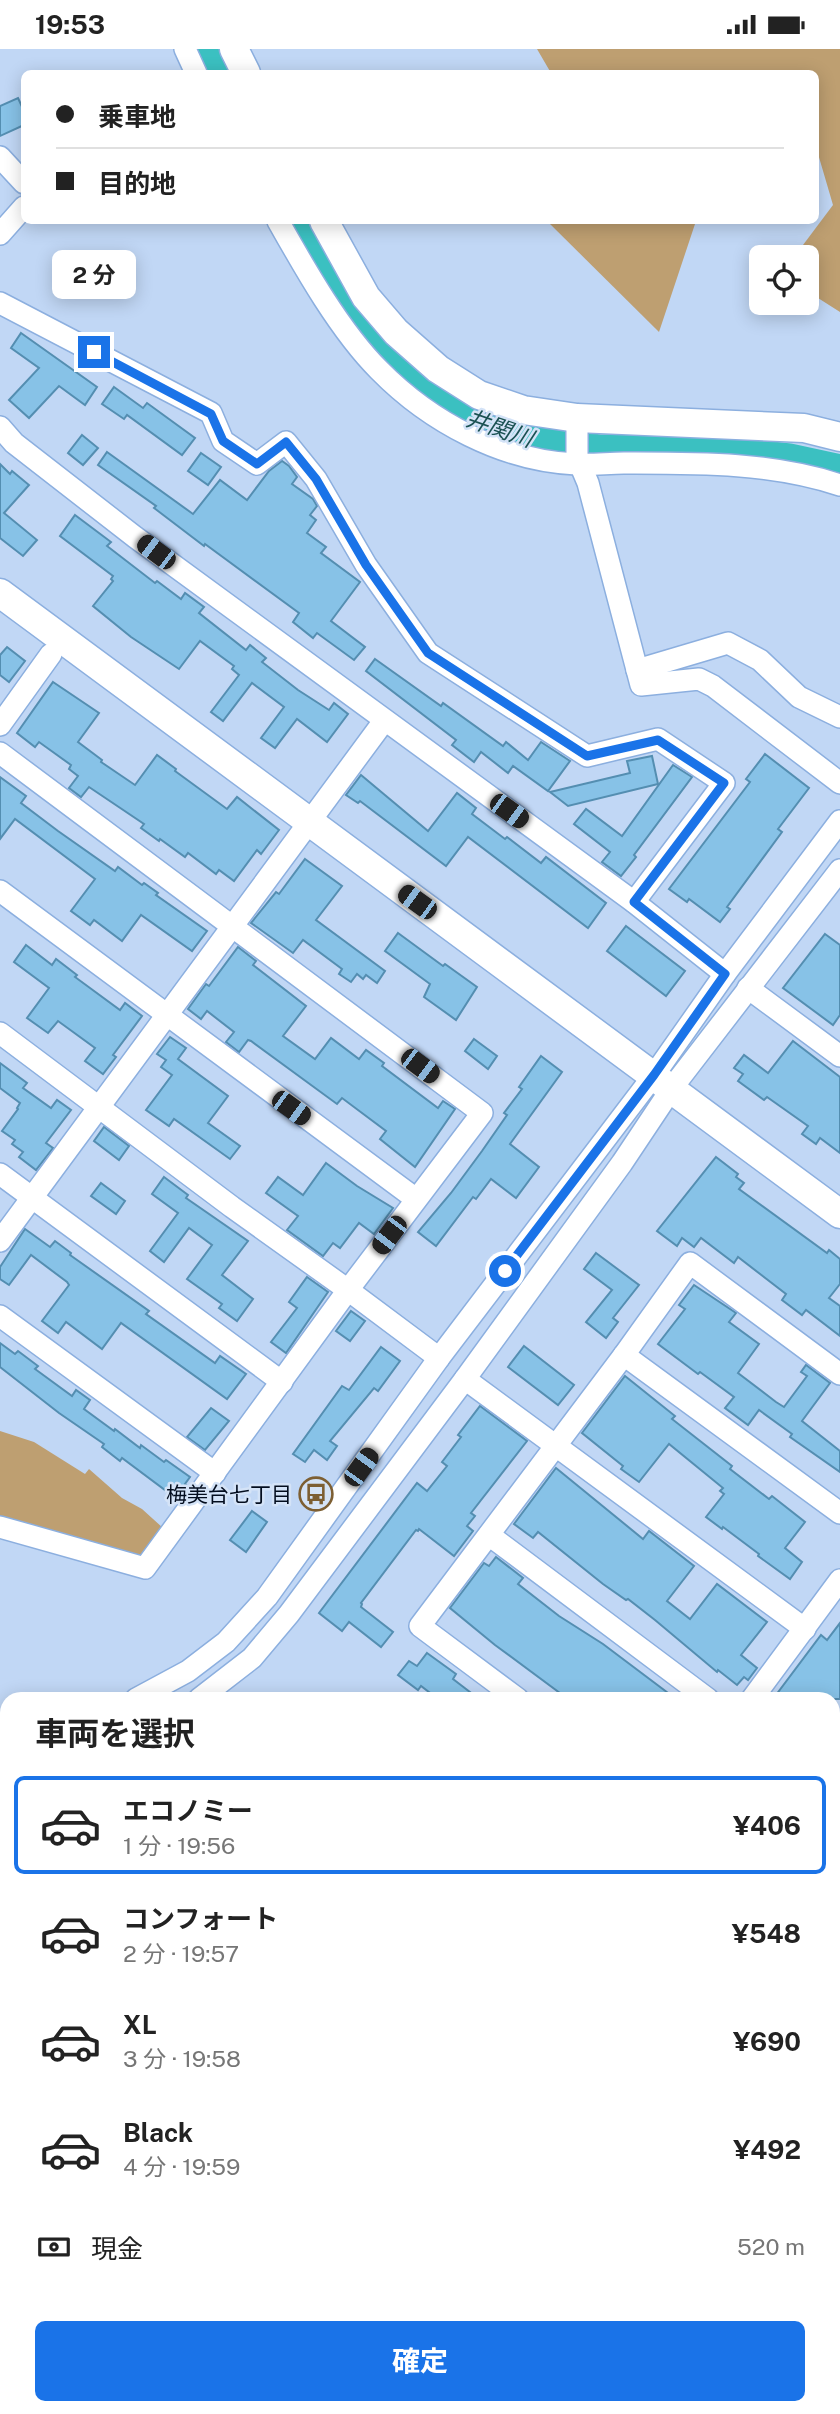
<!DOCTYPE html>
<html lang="ja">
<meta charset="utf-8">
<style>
:root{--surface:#fff;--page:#f2f2f2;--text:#222;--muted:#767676;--line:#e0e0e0;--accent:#1a73e8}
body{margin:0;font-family:"Public Sans","Noto Sans JP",sans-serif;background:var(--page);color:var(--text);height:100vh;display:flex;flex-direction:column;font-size:26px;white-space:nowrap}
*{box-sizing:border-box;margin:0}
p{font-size:23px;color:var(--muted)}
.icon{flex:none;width:38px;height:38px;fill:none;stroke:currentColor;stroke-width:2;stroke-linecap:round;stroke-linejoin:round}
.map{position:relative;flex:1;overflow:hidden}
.panel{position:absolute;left:0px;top:1643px;width:840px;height:723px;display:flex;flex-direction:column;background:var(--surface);border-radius:21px 21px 0 0;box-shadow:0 4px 18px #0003}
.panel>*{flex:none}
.guide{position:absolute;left:21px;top:21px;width:798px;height:154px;border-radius:10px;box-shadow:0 4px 18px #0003;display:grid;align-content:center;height:154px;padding:0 35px;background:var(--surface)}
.fabs{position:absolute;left:749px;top:196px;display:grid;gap:14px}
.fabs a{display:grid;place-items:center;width:70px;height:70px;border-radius:10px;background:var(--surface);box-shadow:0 4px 18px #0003;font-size:35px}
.end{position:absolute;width:32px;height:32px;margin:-16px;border:9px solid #1a73e8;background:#fff;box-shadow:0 0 0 4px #fff}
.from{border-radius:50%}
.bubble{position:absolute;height:49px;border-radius:10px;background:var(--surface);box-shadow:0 4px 18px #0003;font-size:23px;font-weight:700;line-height:49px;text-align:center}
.car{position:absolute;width:21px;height:42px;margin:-21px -10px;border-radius:9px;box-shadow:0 0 5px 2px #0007;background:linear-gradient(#222 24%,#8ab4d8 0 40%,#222 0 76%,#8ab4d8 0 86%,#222 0)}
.guide b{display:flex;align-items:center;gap:24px;height:66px;font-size:26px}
.guide b+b{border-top:2px solid var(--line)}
.guide i{width:18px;height:18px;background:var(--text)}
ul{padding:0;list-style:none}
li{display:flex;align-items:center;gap:21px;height:98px;margin:0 14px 10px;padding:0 21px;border:4px solid transparent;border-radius:10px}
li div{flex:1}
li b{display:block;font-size:26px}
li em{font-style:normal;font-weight:700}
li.active{border-color:var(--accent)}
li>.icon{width:63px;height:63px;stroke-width:1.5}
h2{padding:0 35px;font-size:32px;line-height:84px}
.pay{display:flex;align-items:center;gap:18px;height:77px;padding:0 35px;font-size:26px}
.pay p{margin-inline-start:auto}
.action{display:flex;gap:14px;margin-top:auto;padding:14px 35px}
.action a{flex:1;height:80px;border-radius:10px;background:var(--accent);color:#fff;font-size:28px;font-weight:700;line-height:80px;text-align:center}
.status{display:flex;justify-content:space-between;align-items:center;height:49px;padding:0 35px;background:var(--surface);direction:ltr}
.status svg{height:19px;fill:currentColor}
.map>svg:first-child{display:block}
</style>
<div class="status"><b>19:53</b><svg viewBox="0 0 49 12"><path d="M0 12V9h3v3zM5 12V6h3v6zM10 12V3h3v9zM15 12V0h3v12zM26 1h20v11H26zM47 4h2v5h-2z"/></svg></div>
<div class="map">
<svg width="840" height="2365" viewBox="0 0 840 2365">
<rect width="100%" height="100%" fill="#c1d7f5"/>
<!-- green -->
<g fill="#be9f71">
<path d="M537,0H840V263L807,242V208H794L833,156L816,98V24H551Z"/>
<path d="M547,172H696L659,283Z"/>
<path d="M0,1382L34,1393L85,1425L89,1420L122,1449L142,1460L163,1479L145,1504L133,1508L0,1470Z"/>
</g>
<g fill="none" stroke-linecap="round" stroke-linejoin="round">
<!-- river -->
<g stroke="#3bc0c1" stroke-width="33">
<path d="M202,0L215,24"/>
<path d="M293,172L348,272L377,304L421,341L457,364L518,390L600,402H667L697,400L789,411L840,422"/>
</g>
</g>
<!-- building -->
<g fill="#87c2e7" stroke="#548eb1" stroke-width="2">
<path d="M18,49L24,62V76L0,87V57Z"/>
<path d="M21,284L97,338L85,356L59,337L29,369L9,351L39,319L11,299Z"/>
<path d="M114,338L143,359L147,354L195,389L182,406L127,366L124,370L102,355Z"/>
<path d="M82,386L98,399L83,416L68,404Z"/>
<path d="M107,403L193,465L220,431L247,451L269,422L282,412L289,417L297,428L292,435L313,450L317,457L310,466L316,471L307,484L326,498L321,504L360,533L331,572L365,598L354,611L317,584L313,589L293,573L299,564L205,495L204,497L154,459L156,457L98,416Z"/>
<path d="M201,404L221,418L208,436L188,422Z"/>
<path d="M0,415L10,425L12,422L29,436L4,464L37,491L23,507L0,489Z"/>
<path d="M75,466L111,493L107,497L155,534L157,532L181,550L185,544L204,558L199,564L246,601L250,596L266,609L262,613L298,641L329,661L334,654L348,665L327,693L297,670L275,699L261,689L284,658L252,634L223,672L211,663L239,626L232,620L234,617L200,592L179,620L131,588L93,557L113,532L111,530L113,527L60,487Z"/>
<path d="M7,598L25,612L9,633L0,626V606Z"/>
<path d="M375,610L441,657L443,654L503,697L506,693L528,711L541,693L570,712L548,742L513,717L508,724L481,703L474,713L452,696L456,691L366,622Z"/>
<path d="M53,633L99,664L78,693L102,711L101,713L135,736L157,706L176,720L175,722L227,760L237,748L279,781L261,805L257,801L234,832L219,821L216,825L188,804L185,808L160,790L159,792L141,779L144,775L89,738L81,748L69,739L78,727L69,720L71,716L39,693L35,698L17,684Z"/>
<path d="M765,705L809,739L778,780L782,783L727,858L730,860L720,873L689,850L687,853L669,840L750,733L746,730Z"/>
<path d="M652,707L658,735L568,757L550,743L630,724L627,712Z"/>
<path d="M673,716L692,728L634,806L636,808L621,827L602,813L610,803L574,775L586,760L622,787Z"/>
<path d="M361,726L428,782L457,744L476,759L472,765L505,790L507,788L541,814L546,808L606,854L588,879L468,788L446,817L360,752L358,754L346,746Z"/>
<path d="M0,728L26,747L21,754L58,782L115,822L118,818L142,836L144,834L158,844L156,846L207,882L192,902L141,866L122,892L94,871L90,876L71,862L95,830L15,770L0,790Z"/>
<path d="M305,810L342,837L316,871L385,922L377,934L366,926L363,930L357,925L351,933L339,925L342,920L303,891L293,904L251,874L276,843L279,845Z"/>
<path d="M626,877L685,922L666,947L607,902Z"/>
<path d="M398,884L443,917L445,915L477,938L456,971L424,948L430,935L385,902Z"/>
<path d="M825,885L840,896V966L833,976L783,939Z"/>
<path d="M26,896L52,916L56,910L77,926L75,928L120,961L125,954L142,967L113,1006L116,1008L103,1025L85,1012L95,999L58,972L48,984L27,969L49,939L14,913Z"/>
<path d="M238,898L256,912L253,916L306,957L283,987L315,1010L331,989L359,1010L366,1001L384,1014L382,1017L438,1059L443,1052L455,1060L415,1118L380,1090L386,1082L342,1049L337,1055L251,992L248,991L239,1003L226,993L234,983L207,962L201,970L188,960L206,935L209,937Z"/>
<path d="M170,988L186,999L178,1010L228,1047L208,1074L240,1097L230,1110L174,1070L169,1077L146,1061L172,1026L161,1018L166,1011L157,1005Z"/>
<path d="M474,990L497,1007L488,1020L465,1002Z"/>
<path d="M793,992L840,1028V1104L820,1089L816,1095L802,1085L808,1077L767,1048L764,1051L738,1032L743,1025L734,1019L744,1006L768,1024Z"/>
<path d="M541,1007L562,1023L510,1095L539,1118L516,1149L491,1130L476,1150L473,1148L436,1197L418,1183L451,1144L482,1102L507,1066L504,1064L522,1040L519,1038Z"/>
<path d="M0,1014L27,1034L23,1039L51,1059L57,1051L71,1061L46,1094L53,1099L36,1121L19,1108L23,1103L12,1095L15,1091L2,1082L18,1060L17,1059L20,1054L0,1039Z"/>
<path d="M104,1078L129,1097L119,1111L94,1092Z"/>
<path d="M716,1108L738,1125L736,1128L744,1134L739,1140L827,1204L829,1201L840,1210V1235L829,1249L840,1257V1287L806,1261L802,1266L782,1251L786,1245L738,1208L734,1214L701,1189L694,1198L682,1189L677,1197L657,1182Z"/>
<path d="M326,1114L357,1137L393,1159L374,1185L359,1174L340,1199L333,1194L323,1207L287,1181L298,1167L266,1144L278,1128L303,1146Z"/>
<path d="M164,1128L188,1146L186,1149L248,1192L222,1226L253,1250L237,1272L219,1259L222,1255L187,1230L212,1196L189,1179L164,1213L150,1202L178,1164L152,1145Z"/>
<path d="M101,1134L125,1152L116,1165L91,1147Z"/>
<path d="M25,1180L50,1198L55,1192L71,1204L70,1206L149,1262L146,1265L215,1314L220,1307L246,1325L227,1350L121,1274L102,1300L66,1273L58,1284L42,1272L69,1236L67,1233L31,1206L9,1236L0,1230V1218Z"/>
<path d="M596,1204L639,1236L613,1269L618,1273L606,1289L586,1273L612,1241L584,1220Z"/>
<path d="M307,1228L328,1243L286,1304L271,1293L297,1259L289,1253Z"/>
<path d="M694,1236L736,1264L729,1273L759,1295L738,1324L776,1353L784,1358L807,1327L801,1323L806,1316L830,1334L802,1372L840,1402V1423L790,1388L792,1385L759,1361L748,1376L725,1359L734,1348L700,1323L698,1325L658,1295L685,1260L679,1256Z"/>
<path d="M351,1262L365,1272L350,1292L336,1282Z"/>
<path d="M0,1294L15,1305L18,1302L38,1317L35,1320L72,1347L76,1341L90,1351L84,1360L114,1382L115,1380L140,1399L141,1396L164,1413L166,1411L190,1428L185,1435L187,1437L177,1450L122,1409L120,1412L102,1398L104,1395L59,1364L0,1318Z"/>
<path d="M524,1297L574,1336L558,1356L508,1318Z"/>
<path d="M381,1298L400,1312L378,1342L374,1339L330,1392L337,1397L327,1411L314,1401L305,1413L293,1405L342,1337L349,1341Z"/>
<path d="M625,1327L675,1367L672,1370L732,1417L730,1420L769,1450L772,1447L805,1473L785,1499L802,1513L790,1530L758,1507L759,1505L723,1478L722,1480L706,1468L724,1445L720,1442L723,1439L669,1395L639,1433L621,1420L623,1417L582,1384Z"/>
<path d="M480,1357L527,1392L471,1464L475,1467L467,1477L473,1482L454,1507L419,1480L418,1482L416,1481L361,1554L362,1555L361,1558L393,1583L381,1598L349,1573L342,1582L319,1564L417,1434L427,1442L447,1417L442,1413L461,1388L458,1386Z"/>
<path d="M211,1359L229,1372L205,1401L187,1388Z"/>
<path d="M556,1419L643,1490L649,1482L694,1517L667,1552L690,1570L717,1535L767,1573L741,1606L757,1619L748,1631L744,1628L737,1636L718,1621L717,1623L655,1571L628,1550L626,1551L603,1535L538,1483L533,1489L514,1475Z"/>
<path d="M252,1462L267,1473L246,1503L230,1491Z"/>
<path d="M496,1508L523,1529L518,1535L559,1567L603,1595L676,1650H568L495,1596L450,1559L484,1514L489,1517Z"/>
<path d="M840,1574V1650H773L821,1586L827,1591Z"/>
<path d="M427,1604L456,1625L453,1630L479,1650H438L421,1637L418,1641L398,1626L409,1612L417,1617Z"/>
</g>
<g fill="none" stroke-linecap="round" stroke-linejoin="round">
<defs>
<g id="street">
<path d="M185,0L196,24"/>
<path d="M0,108L24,134"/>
<path d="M278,172C305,220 340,282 379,321C430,373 503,412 576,415C592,416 608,414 624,414C696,414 771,413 840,436"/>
<path d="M0,185L24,158"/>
<path d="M0,254L211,364L223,392L257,415L286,393L316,430L366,516L428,604L587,707L658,690L724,734L634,853"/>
<path d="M577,369V408L588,434L641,636L699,630L713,637L840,734"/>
<path d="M0,378L14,394L135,488L634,853L725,925"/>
<path d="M637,621L728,594L760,611L799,648L840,668"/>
<path d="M0,676L51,605"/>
<path d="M0,704L482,1064L348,1241L145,1519L0,1478"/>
<path d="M0,842L416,1150"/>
<path d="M748,939L840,1007"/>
<path d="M0,984L232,1158L348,1241L439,1309"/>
<path d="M0,1125L282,1333"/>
<path d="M0,1192L384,672"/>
<path d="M0,1267L215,1424"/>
<path d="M624,1306L840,1464"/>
<path d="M465,1330L805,1580"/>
<path d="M489,1486L708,1650"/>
<path d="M136,1650L188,1622L226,1593L267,1548L439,1309L654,1026L725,925L840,772"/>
<path d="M199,1650L252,1609L289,1565L465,1330L622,1114L672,1039L840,821"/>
<path d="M518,1650L420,1577L624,1306L690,1214L840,1325"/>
<path d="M752,1650L840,1531"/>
<path d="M0,1680H7"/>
<path d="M0,1709H7"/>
<path d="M833,1718L840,1709"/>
<path d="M833,1741L840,1746"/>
<path d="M833,1883L840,1888"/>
<path d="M0,2029L7,2020"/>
<path d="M807,2359L809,2365"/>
<path d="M330,2365L334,2359"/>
</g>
<g id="secondary">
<path d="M234,0L246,24"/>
<path d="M324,172L366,248L396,283L438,320L479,346L523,361L577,369L804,379L840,388"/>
<path d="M0,544L840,1165"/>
<path d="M0,2192L7,2197"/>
<path d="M227,2359L237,2365"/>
</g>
</defs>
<!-- street casing -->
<use href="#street" stroke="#8cafdf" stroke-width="24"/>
<!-- secondary casing -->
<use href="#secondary" stroke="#8cafdf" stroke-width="31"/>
<!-- street -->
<use href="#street" stroke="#fff" stroke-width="21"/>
<!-- secondary -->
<use href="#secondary" stroke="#fff" stroke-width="28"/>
</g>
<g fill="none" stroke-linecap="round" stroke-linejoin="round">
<!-- route -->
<path stroke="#1a73e8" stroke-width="9" d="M94,303L211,365L223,392L257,415L286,393L316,430L366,516L428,604L587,707L658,691L724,734L634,853L725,925L654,1026L505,1222"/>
</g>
<!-- icons -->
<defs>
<symbol id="bus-ring" viewBox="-11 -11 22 22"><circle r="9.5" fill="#d4e3f7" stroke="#7d5f33" stroke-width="1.5"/><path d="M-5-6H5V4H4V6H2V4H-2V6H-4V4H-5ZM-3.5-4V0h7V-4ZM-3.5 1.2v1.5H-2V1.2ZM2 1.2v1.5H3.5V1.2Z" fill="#7d5f33"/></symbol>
</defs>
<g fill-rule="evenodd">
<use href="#bus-ring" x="297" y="1426" width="38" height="38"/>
</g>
<g text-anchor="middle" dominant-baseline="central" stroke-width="5" stroke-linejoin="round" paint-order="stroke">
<!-- poi labels -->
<g font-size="21" fill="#030d1e" stroke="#d4e3f7" text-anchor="end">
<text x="292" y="1445">梅美台七丁目</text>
</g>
<!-- water labels -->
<g font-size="23" font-style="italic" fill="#1a5152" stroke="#d4e3f7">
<text transform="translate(500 379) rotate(19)">井関川</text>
</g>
</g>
</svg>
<div class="fabs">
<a><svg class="icon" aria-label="locate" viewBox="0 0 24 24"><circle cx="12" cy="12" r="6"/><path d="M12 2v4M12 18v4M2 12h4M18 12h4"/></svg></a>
</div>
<i class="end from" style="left:505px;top:1222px"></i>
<i class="end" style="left:94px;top:303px"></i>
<div class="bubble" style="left:52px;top:201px;width:84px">2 分</div>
<i class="car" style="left:156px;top:503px;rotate:307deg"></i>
<i class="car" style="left:509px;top:762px;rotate:126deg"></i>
<i class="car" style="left:417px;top:853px;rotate:306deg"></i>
<i class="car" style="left:420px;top:1017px;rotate:127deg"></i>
<i class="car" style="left:291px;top:1059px;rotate:126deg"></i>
<i class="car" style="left:389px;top:1186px;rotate:217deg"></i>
<i class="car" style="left:361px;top:1418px;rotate:36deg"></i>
<div class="guide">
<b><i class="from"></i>乗車地</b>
<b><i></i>目的地</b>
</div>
<section class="panel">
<h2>車両を選択</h2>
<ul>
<li class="active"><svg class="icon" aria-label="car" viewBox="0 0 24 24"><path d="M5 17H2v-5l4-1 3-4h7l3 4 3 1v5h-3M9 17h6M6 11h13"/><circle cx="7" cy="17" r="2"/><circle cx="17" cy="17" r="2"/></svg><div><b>エコノミー</b><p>1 分 · 19:56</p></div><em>¥406</em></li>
<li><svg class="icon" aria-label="car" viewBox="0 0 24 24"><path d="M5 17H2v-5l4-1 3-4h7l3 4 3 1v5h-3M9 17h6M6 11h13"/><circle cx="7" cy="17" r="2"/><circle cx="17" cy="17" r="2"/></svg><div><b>コンフォート</b><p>2 分 · 19:57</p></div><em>¥548</em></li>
<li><svg class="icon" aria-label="car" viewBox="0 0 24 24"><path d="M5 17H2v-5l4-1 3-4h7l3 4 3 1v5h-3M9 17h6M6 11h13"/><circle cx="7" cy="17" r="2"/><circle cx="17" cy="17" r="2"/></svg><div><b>XL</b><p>3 分 · 19:58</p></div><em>¥690</em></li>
<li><svg class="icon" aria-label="car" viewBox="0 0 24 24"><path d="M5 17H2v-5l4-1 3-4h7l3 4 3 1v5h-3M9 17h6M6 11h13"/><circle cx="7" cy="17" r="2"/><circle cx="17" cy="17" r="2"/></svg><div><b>Black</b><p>4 分 · 19:59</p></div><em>¥492</em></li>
</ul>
<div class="pay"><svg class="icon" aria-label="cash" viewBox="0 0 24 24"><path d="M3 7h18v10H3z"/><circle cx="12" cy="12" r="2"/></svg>現金<p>520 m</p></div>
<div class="action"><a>確定</a></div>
</section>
</div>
